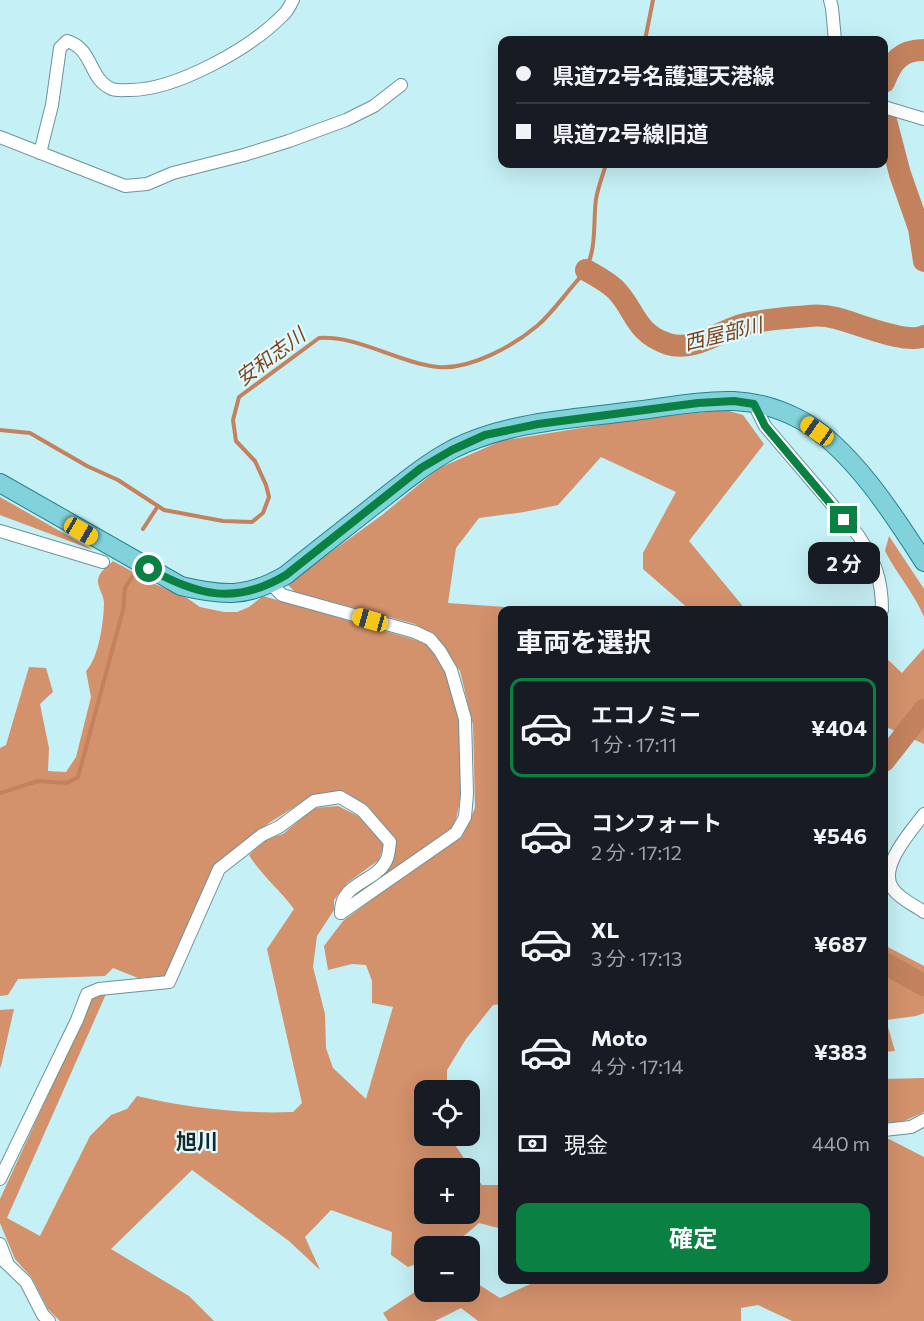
<!DOCTYPE html>
<html lang="ja">
<meta charset="utf-8">
<style>
:root{--surface:#171b24;--page:#242831;--text:#f1f3f6;--muted:#9ea1a6;--line:#363941;--accent:#0b8043}
body{margin:0;font-family:Commissioner,"Noto Sans JP",sans-serif;background:var(--page);color:var(--text);height:100vh;display:flex;flex-direction:column;font-size:22px;white-space:nowrap}
*{box-sizing:border-box;margin:0}
p{font-size:20px;color:var(--muted)}
.icon{flex:none;width:33px;height:33px;fill:none;stroke:currentColor;stroke-width:2;stroke-linecap:round;stroke-linejoin:round}
.map{position:relative;flex:1;overflow:hidden}
.side{position:absolute;left:498px;top:606px;width:390px;height:678px;display:flex;flex-direction:column;background:var(--surface);border-radius:12px;box-shadow:0 6px 24px #0002}
.side>*{flex:none}
.top-card{position:absolute;left:498px;top:36px;width:390px;height:132px;border-radius:12px;box-shadow:0 6px 24px #0002;display:grid;align-content:center;height:132px;padding:0 18px;background:var(--surface)}
.buttons{position:absolute;left:414px;top:1080px;display:grid;gap:12px}
.buttons a{display:grid;place-items:center;width:66px;height:66px;border-radius:12px;background:var(--surface);box-shadow:0 6px 24px #0002;font-size:30px}
.end{position:absolute;width:27px;height:27px;margin:-14px;border:8px solid #0b8043;background:#fff;box-shadow:0 0 0 3px #fff}
.from{border-radius:50%}
.bubble{position:absolute;height:42px;border-radius:12px;background:var(--surface);box-shadow:0 6px 24px #0002;font-size:20px;font-weight:700;line-height:42px;text-align:center}
.car{position:absolute;width:18px;height:36px;margin:-18px -9px;border-radius:8px;box-shadow:0 0 4px 2px #0007;background:linear-gradient(#f5c518 24%,#345 0 40%,#f5c518 0 76%,#345 0 86%,#f5c518 0)}
.top-card b{display:flex;align-items:center;gap:21px;height:57px;font-size:22px}
.top-card b+b{border-top:2px solid var(--line)}
.top-card i{width:15px;height:15px;background:var(--text)}
ul{padding:0;list-style:none}
li{display:flex;align-items:center;gap:18px;height:99px;margin:0 12px 9px;padding:0 6px;border:3px solid transparent;border-radius:12px}
li div{flex:1}
li b{display:block;font-size:22px}
li em{font-style:normal;font-weight:700}
li.active{border-color:var(--accent)}
li>.icon{width:54px;height:54px;stroke-width:1.5}
h2{padding:0 18px;font-size:27px;line-height:72px}
.pay{display:flex;align-items:center;gap:15px;height:66px;padding:0 18px;font-size:22px}
.pay p{margin-inline-start:auto}
.button{display:flex;gap:12px;margin-top:auto;padding:12px 18px}
.button a{flex:1;height:69px;border-radius:12px;background:var(--accent);color:#fff;font-size:24px;font-weight:700;line-height:69px;text-align:center}
.map>svg:first-child{display:block}
</style>
<div class="map">
<svg width="924" height="1321" viewBox="0 0 924 1321">
<rect width="100%" height="100%" fill="#c5f0f5"/>
<!-- forest -->
<g fill="#d3916c" fill-rule="evenodd">
<path d="M726,410L743,415L764,444L689,541L746,610H690L643,569V553L676,492L601,457L558,505L524,512L479,518L456,548L448,603L505,607L520,610H502V1004L493,1005L466,1039L447,1070V1090H424V1136H449L482,1185H502V1229L479,1223L452,1246H424V1261L408,1267L391,1255L392,1232L331,1210L305,1237L320,1270L289,1241L192,1170L111,1249L189,1296L214,1321H60L48,1309L32,1278L15,1259L0,1223V1199L93,997L106,994L7,1218L40,1236L90,1136L111,1115L127,1109L137,1096C188,1108 241,1114 293,1112L302,1103L267,949L294,909C280,890 261,875 249,855L266,839L283,834L314,808L338,806L360,817L384,844L379,860L347,883L334,900V910L317,936L313,967L325,1014L326,1048L333,1068L366,1099L393,1007L372,1003V981L366,965L352,964L328,970L324,946L343,921L429,857L462,837L475,808L473,725L460,671L434,636L415,624L295,592L287,584L382,515L439,468L501,441L637,419ZM424,1168H470V1214H424Z"/>
<path d="M0,497L93,550L0,515Z"/>
<path d="M889,536L924,589V617C914,593 897,574 885,551Z"/>
<path d="M113,561L157,585L187,598L200,607L224,612H237L249,607L263,596L423,642C433,648 442,660 446,671C462,710 469,789 453,827L345,905L351,894L372,882L392,864L396,841L368,806L345,792H327L299,804L269,823L233,851L165,976L138,978L113,968L105,976L18,979L8,995L0,996V748L6,745L29,667L46,668L53,692L40,704L49,748L48,771L66,772L76,757L91,697L86,671C99,658 104,620 104,602C103,594 97,586 98,579C100,571 108,566 113,561Z"/>
<path d="M924,648V744L884,726V659L885,657L902,673Z"/>
<path d="M884,945L924,966V1013L916,1016L886,1020L895,1051L884,1052Z"/>
<path d="M14,1009L1,1066L0,1068V1010Z"/>
<path d="M924,1078V1112L902,1122L884,1123V1079Z"/>
<path d="M885,1137L924,1157V1321H792L758,1305L741,1308V1321H478L461,1308L435,1321H388L383,1313L424,1286V1292H470V1279L500,1298L539,1280H884V1138Z"/>
</g>
<g fill="none" stroke-linecap="round" stroke-linejoin="round">
<!-- stream -->
<g stroke="#c3825d" stroke-width="4">
<path d="M645,40L653,0"/>
<path d="M0,430L30,433L87,466L118,480L164,510L223,521L252,522L263,513L269,497L266,485L255,461L236,441L233,420L239,397L319,338C357,335 399,363 438,367C470,370 513,346 537,326C550,315 560,301 571,288C575,283 581,277 585,270C597,250 593,221 596,199C598,187 603,175 606,164"/>
<path d="M143,529L158,506"/>
<path d="M0,793L38,781L67,783L78,777L123,610L125,588L132,577"/>
<path d="M884,979L892,968"/>
</g>
<!-- river -->
<g stroke="#c3825d" stroke-width="22">
<path d="M884,82C892,61 901,50 924,50"/>
<path d="M884,113L900,174L919,228L924,261"/>
<path d="M586,270C596,276 607,281 616,290C636,311 635,333 668,344C693,352 718,332 741,325C763,319 787,318 809,316C818,315 828,316 836,318C857,323 906,345 924,336"/>
<path d="M884,761L924,710"/>
<path d="M884,963L924,985"/>
</g>
<defs>
<g id="minor">
<path d="M830,0L832,8L835,40"/>
<path d="M884,107L924,119"/>
<path d="M0,137L125,186L147,184L173,173L244,155L289,141L346,120L374,106L401,85"/>
<path d="M40,153L52,105L60,48L67,41C94,49 88,79 112,89C117,91 124,90 130,90C176,90 251,48 283,15C288,11 290,5 293,0"/>
<path d="M754,404L765,426L858,535C875,561 882,579 882,610"/>
<path d="M0,531L103,562"/>
<path d="M271,584L282,595L415,632L430,639L440,651L451,670L465,719L467,794L465,817L456,833L341,913"/>
<path d="M924,814C912,830 877,868 893,889C900,899 914,905 924,912"/>
<path d="M884,1130L911,1127L924,1120"/>
<path d="M0,1179L77,1020L87,994L99,989L169,982L219,869L262,835L279,827L314,801L340,797L362,810L390,842C389,848 389,856 386,861C375,883 340,882 341,913"/>
<path d="M0,1244L7,1262"/>
<path d="M0,1257L26,1282L43,1315L49,1321"/>
</g>
<path id="primary" d="M0,483L181,586C223,596 247,598 286,575C314,552 343,530 372,507C398,487 423,465 453,449C509,421 574,419 634,411C667,407 701,400 734,401C756,402 780,409 799,419C849,445 894,515 924,562"/>
</defs>
<!-- minor casing -->
<use href="#minor" stroke="#6b9398" stroke-width="14"/>
<!-- primary casing -->
<use href="#primary" stroke="#26838d" stroke-width="20"/>
<!-- minor -->
<use href="#minor" stroke="#fff" stroke-width="12"/>
<!-- primary -->
<use href="#primary" stroke="#81d2da" stroke-width="18"/>
</g>
<g fill="none" stroke-linecap="round" stroke-linejoin="round">
<!-- route -->
<path stroke="#0b8043" stroke-width="8" d="M149,569C199,595 234,606 286,575L421,468L452,450L485,435L538,424L698,403L734,401L754,404L765,426L844,520"/>
</g>
<g text-anchor="middle" dominant-baseline="central" stroke-width="4.5" stroke-linejoin="round" paint-order="stroke">
<!-- water labels -->
<g font-size="20" font-style="italic" fill="#80421a" stroke="#e1fafd">
<text transform="translate(723 333) rotate(-14)">西屋部川</text>
<text transform="translate(270 356) rotate(-37)">安和志川</text>
</g>
<!-- quarter labels -->
<g font-size="21" font-weight="bold" fill="#18282a" stroke="#e1fafd">
<text x="197" y="1140">旭川</text>
</g>
</g>
</svg>
<div class="buttons">
<a><svg class="icon" aria-label="locate" viewBox="0 0 24 24"><circle cx="12" cy="12" r="6"/><path d="M12 2v4M12 18v4M2 12h4M18 12h4"/></svg></a>
<a>+</a>
<a>−</a>
</div>
<i class="end from" style="left:149px;top:569px"></i>
<i class="end" style="left:844px;top:520px"></i>
<div class="bubble" style="left:808px;top:542px;width:72px">2 分</div>
<i class="car" style="left:817px;top:431px;rotate:305deg"></i>
<i class="car" style="left:81px;top:531px;rotate:120deg"></i>
<i class="car" style="left:370px;top:620px;rotate:286deg"></i>
<div class="top-card">
<b><i class="from"></i>県道72号名護運天港線</b>
<b><i></i>県道72号線旧道</b>
</div>
<section class="side">
<h2>車両を選択</h2>
<ul>
<li class="active"><svg class="icon" aria-label="car" viewBox="0 0 24 24"><path d="M5 17H2v-5l4-1 3-4h7l3 4 3 1v5h-3M9 17h6M6 11h13"/><circle cx="7" cy="17" r="2"/><circle cx="17" cy="17" r="2"/></svg><div><b>エコノミー</b><p>1 分 · 17:11</p></div><em>¥404</em></li>
<li><svg class="icon" aria-label="car" viewBox="0 0 24 24"><path d="M5 17H2v-5l4-1 3-4h7l3 4 3 1v5h-3M9 17h6M6 11h13"/><circle cx="7" cy="17" r="2"/><circle cx="17" cy="17" r="2"/></svg><div><b>コンフォート</b><p>2 分 · 17:12</p></div><em>¥546</em></li>
<li><svg class="icon" aria-label="car" viewBox="0 0 24 24"><path d="M5 17H2v-5l4-1 3-4h7l3 4 3 1v5h-3M9 17h6M6 11h13"/><circle cx="7" cy="17" r="2"/><circle cx="17" cy="17" r="2"/></svg><div><b>XL</b><p>3 分 · 17:13</p></div><em>¥687</em></li>
<li><svg class="icon" aria-label="car" viewBox="0 0 24 24"><path d="M5 17H2v-5l4-1 3-4h7l3 4 3 1v5h-3M9 17h6M6 11h13"/><circle cx="7" cy="17" r="2"/><circle cx="17" cy="17" r="2"/></svg><div><b>Moto</b><p>4 分 · 17:14</p></div><em>¥383</em></li>
</ul>
<div class="pay"><svg class="icon" aria-label="cash" viewBox="0 0 24 24"><path d="M3 7h18v10H3z"/><circle cx="12" cy="12" r="2"/></svg>現金<p>440 m</p></div>
<div class="button"><a>確定</a></div>
</section>
</div>
